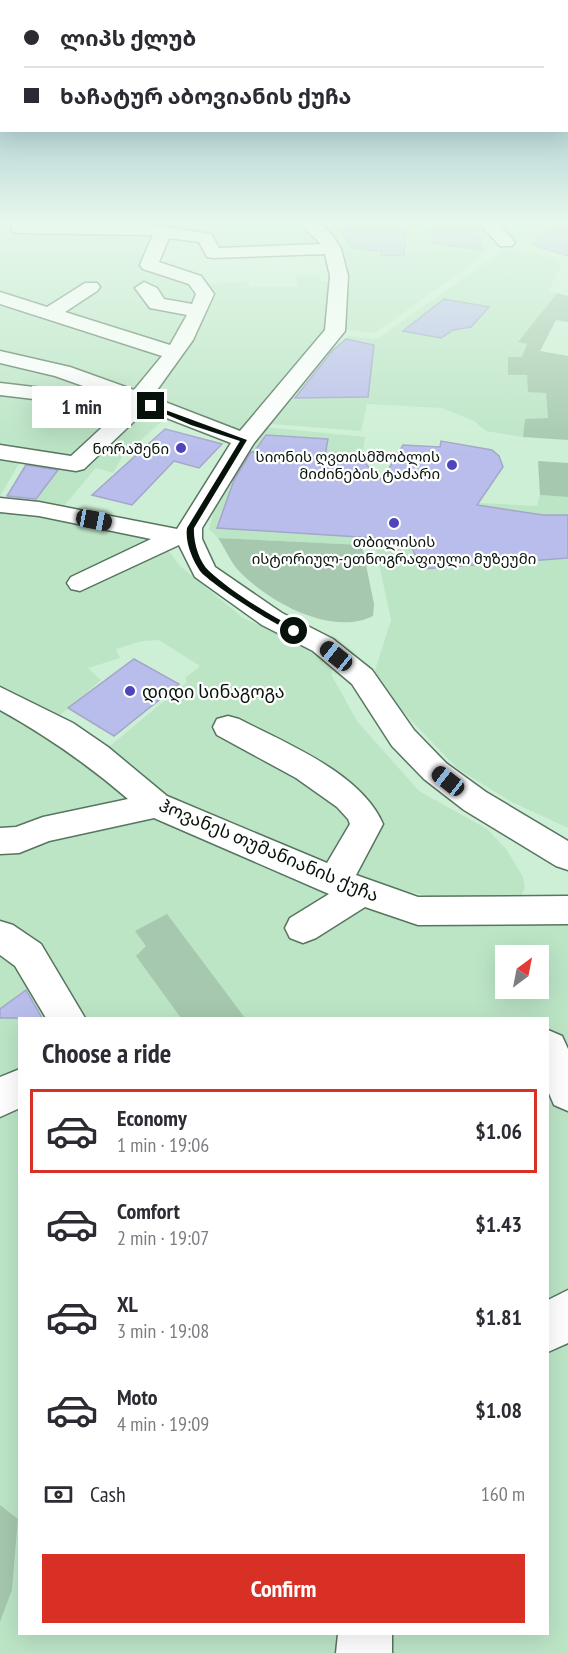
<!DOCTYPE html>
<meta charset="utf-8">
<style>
:root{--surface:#fff;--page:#f2f2f3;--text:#2b2b33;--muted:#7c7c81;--line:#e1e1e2;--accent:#d93025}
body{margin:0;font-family:"PT Sans Narrow","Noto Sans Georgian",sans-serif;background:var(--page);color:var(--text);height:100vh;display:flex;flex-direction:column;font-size:22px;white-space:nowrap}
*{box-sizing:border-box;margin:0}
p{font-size:20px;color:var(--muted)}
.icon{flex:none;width:33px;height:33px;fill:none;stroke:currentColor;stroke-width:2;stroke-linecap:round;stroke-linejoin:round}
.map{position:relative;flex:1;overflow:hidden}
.panel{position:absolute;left:18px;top:1017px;width:531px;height:618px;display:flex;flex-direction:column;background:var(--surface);border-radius:0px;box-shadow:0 6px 24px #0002}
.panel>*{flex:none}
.top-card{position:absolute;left:0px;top:0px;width:568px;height:132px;box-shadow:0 6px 24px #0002;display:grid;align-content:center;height:132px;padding:0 24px;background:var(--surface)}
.needle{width:39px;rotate:32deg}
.controls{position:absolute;left:495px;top:945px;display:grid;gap:12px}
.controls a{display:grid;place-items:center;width:54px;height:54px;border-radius:0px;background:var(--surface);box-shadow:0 6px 24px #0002;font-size:30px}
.end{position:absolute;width:27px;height:27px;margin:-14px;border:8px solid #07130a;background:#fff;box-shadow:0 0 0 3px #fff}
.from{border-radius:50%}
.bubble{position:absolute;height:42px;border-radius:0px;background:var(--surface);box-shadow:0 6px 24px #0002;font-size:20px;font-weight:700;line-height:42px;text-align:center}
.car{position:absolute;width:18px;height:36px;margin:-18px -9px;border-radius:8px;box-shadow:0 0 4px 2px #0007;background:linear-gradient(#222 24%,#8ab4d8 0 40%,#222 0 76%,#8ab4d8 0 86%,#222 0)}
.top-card b{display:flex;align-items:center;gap:21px;height:57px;font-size:22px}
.top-card b+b{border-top:2px solid var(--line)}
.top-card i{width:15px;height:15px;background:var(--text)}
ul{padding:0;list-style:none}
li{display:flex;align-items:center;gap:18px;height:84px;margin:0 12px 9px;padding:0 12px;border:3px solid transparent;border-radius:0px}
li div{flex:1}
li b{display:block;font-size:22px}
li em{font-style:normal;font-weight:700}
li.active{border-color:var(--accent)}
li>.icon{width:54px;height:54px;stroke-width:1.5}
h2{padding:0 24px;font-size:27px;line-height:72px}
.pay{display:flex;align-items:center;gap:15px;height:66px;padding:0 24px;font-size:22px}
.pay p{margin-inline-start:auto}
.action{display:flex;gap:12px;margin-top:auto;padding:12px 24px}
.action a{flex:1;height:69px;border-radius:0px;background:var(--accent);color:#fff;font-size:24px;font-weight:700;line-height:69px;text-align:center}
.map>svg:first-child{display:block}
</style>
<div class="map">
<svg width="568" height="1653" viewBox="0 0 568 1653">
<rect width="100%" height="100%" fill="#cdefd5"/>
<!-- built -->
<g fill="#bce5c6" fill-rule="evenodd">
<path d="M162,222H298L321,247L213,251L211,240L152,228Z"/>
<path d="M314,222H488L490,242L500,244L375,333L344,329L333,237Z"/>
<path d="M505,222H568V257L514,240L501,227Z"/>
<path d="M20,229L162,231L147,264L193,280L202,294L172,351L0,296V232Z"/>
<path d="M509,246L557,259L561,264L549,291L557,293L519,341L527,344L522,358L508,357L546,393L548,419H525L523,437L486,431L474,421L442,408L367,404L361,431L272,424L331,351L348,336L377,339Z"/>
<path d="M297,275L320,276V281L332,282L331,333L241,437L151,403L149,391L204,285L247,281L250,287H297Z"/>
<path d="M6,303L171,353L132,396L0,356V307Z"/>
<path d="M0,360L28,365L131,399L76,462L0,451Z"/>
<path d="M152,408L169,415L122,457L113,473L96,468L94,470L62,508L5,502L27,460L76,465Z"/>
<path d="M264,427L365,437L362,457V545L218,538L209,529L222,482Z"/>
<path d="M0,457L21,460L0,496Z"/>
<path d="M540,495L568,497V828L510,801L458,769L372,680L391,620L376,550L386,498L537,506Z"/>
<path d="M0,510L55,516L145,535L162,542L180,566L243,618L332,657V676L357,721L419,791L487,829L506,849L523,877L525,888L518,902H453L320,870L174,805L0,694ZM159,640L200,666L185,678L187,682L110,746L58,717L101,680L88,668L120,658L116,649L142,641Z"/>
<path d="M0,700L149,803L332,883L565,921L568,926V1653H0V1622L12,1590L18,1519L0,1505ZM506,956H538V988H506ZM20,1018H548V1634H20Z"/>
</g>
<!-- green -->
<g fill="#a5c8ae">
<path d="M557,293L568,296V322L556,320L540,351L568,356V440L523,437L525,419L548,418L546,393L528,392L527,375H508V357H522L527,344L518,342Z"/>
<path d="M538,461L568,463V497L540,495Z"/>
<path d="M218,538L362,545L374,604L373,616C331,637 267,601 238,570C230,561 225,548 218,538Z"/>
<path d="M167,914L245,1018H181L136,956L146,946L135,931Z"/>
<path d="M0,1505L18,1519L12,1590L0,1622Z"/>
</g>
<!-- building -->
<g fill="#b9bdec" stroke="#a4a7c9" stroke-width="1.5">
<path d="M335,222H375L386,229L406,228L404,256L381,255V251L353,248Z"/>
<path d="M430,222H475L482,250L433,243Z"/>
<path d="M562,222H568V256L532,245Z"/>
<path d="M444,299L489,307L471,327L453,330L441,338L403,331Z"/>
<path d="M346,339L374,345L368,397L295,398L333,350Z"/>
<path d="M165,429L222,444L199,468L174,461L132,505L92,495Z"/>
<path d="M266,435L328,439L325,456L359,457L382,480L403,445L440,447L441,441L492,450L499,456L503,467L477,505L543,515H568V558L422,569L411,546L390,545V539L217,528L234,480L251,452H254Z"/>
<path d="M26,465L58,470L36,499L7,496Z"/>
<path d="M134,659L179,684L114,736L68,708Z"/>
<path d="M26,990L42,1018H0V1009Z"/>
</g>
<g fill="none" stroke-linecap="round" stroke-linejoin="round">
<defs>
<g id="minor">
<path d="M298,222H316L331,233L341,249L348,276L345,331L254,443L202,528V539L215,567L282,613L333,639L372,670L414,730L446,763L486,792L568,841V870L556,866L464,810L424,779L392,746L352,684L313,651L262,625L195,577L179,545L80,591L71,589L67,583L71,577L151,539L39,516L0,512V498L39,502L177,529L231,443L146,410L84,469L76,471L0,459V445L71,456L123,408L117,409L0,395V383L111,396L55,376L0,363V351L70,367L134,390L162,356L0,304V292L47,307L85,283H97L100,287L97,291L65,312L170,345L187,315L150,308L135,288L144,282L157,288L164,299L192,304L196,294L189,284L143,269L140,265L153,235L19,233L13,232L11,228L13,224H146L211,234L219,248L321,244ZM169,238L199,242L207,257L213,258L325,254L330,276L325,330L240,431L152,397L193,340L214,294L201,276L159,262Z"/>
<path d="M485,222H501L499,225L515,242L512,246H500L482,226Z"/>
<path d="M0,687L73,723L108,747L167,796L327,863L350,824L348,819L337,807L296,778L217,735L213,727L217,719L228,716L239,719C287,744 361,773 383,824L356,875L418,897L568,896V924L418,925L365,907L316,938L303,943L290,938L285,928L290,918L329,894L154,818L49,841L19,853L0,854V828L16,827L43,817L128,799C87,764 47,736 0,710Z"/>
<path d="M0,921L13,925L41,944L85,1018H46L15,966L0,955Z"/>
<path d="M548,1030L562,1036L568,1049V1111L554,1105L548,1091Z"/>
<path d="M20,1069V1108L0,1117V1077Z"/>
<path d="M568,1290V1343L548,1352V1300Z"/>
<path d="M338,1634H392V1653H336Z"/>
</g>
</defs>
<!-- minor casing -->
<use href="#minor" stroke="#57755f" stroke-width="3"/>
<!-- minor -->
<use href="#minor" fill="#fff" fill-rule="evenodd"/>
</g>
<!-- sky -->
<linearGradient id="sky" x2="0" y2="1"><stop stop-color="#77a8bb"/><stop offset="0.49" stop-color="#e8f8ec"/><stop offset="1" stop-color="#e8f8ec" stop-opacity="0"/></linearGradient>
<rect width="568" height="453" fill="url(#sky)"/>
<!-- route -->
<path fill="#07130a" d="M149,404L247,440L194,528C193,541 199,562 209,571C233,593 269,615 297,629V632C285,633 208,582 200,571C192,559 185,542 187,528L240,441L191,425L149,407Z"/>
<!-- markers -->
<g fill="#4f44bb" stroke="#fff" stroke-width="2">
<circle cx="181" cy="448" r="6"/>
<circle cx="452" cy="465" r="6"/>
<circle cx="394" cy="523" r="6"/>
<circle cx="130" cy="691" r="6"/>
</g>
<g text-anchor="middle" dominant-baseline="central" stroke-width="4.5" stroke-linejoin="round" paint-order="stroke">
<!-- far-poi labels -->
<g font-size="15" fill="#07130a" stroke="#fff" text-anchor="end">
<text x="169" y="448">ნორაშენი</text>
<text x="440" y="456">სიონის ღვთისმშობლის<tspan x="440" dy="17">მიძინების ტაძარი</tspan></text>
<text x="394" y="541" text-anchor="middle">თბილისის<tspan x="394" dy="17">ისტორიულ-ეთნოგრაფიული მუზეუმი</tspan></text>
</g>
<!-- poi labels -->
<g font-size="18" fill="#07130a" stroke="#fff" text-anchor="start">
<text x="142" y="691">დიდი სინაგოგა</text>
</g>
<!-- street labels -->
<g font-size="18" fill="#07130a" stroke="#fff">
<text transform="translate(269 850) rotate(23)">ჰოვანეს თუმანიანის ქუჩა</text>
</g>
</g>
</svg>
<div class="controls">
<a><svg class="needle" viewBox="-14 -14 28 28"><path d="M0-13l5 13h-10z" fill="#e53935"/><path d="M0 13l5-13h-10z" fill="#7c7c81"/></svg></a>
</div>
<i class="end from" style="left:294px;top:631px"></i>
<i class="end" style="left:151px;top:406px"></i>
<div class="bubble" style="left:32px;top:386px;width:99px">1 min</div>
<i class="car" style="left:94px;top:520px;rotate:101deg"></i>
<i class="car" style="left:336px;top:656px;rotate:309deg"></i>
<i class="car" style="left:448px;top:781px;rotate:308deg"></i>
<div class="top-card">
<b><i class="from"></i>ლიპს ქლუბ</b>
<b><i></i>ხაჩატურ აბოვიანის ქუჩა</b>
</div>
<section class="panel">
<h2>Choose a ride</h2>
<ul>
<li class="active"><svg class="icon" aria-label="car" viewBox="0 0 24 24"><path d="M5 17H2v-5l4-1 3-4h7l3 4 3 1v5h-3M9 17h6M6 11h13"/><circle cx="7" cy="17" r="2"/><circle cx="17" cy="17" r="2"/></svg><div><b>Economy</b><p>1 min · 19:06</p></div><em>$1.06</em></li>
<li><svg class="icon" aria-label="car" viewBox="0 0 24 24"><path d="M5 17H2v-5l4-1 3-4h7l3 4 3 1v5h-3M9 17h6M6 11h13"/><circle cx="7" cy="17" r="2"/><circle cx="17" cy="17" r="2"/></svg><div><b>Comfort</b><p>2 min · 19:07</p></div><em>$1.43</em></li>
<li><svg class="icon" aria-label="car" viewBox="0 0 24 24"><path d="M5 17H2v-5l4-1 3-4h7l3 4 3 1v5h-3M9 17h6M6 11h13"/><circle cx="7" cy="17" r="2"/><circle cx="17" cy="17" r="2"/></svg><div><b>XL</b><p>3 min · 19:08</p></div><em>$1.81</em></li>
<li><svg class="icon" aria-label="car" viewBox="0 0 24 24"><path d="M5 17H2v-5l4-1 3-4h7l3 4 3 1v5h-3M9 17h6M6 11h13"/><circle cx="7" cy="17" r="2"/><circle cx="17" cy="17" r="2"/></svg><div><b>Moto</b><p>4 min · 19:09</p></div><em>$1.08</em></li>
</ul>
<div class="pay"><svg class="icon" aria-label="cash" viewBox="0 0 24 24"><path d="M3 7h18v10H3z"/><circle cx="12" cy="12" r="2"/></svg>Cash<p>160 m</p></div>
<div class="action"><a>Confirm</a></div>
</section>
</div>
